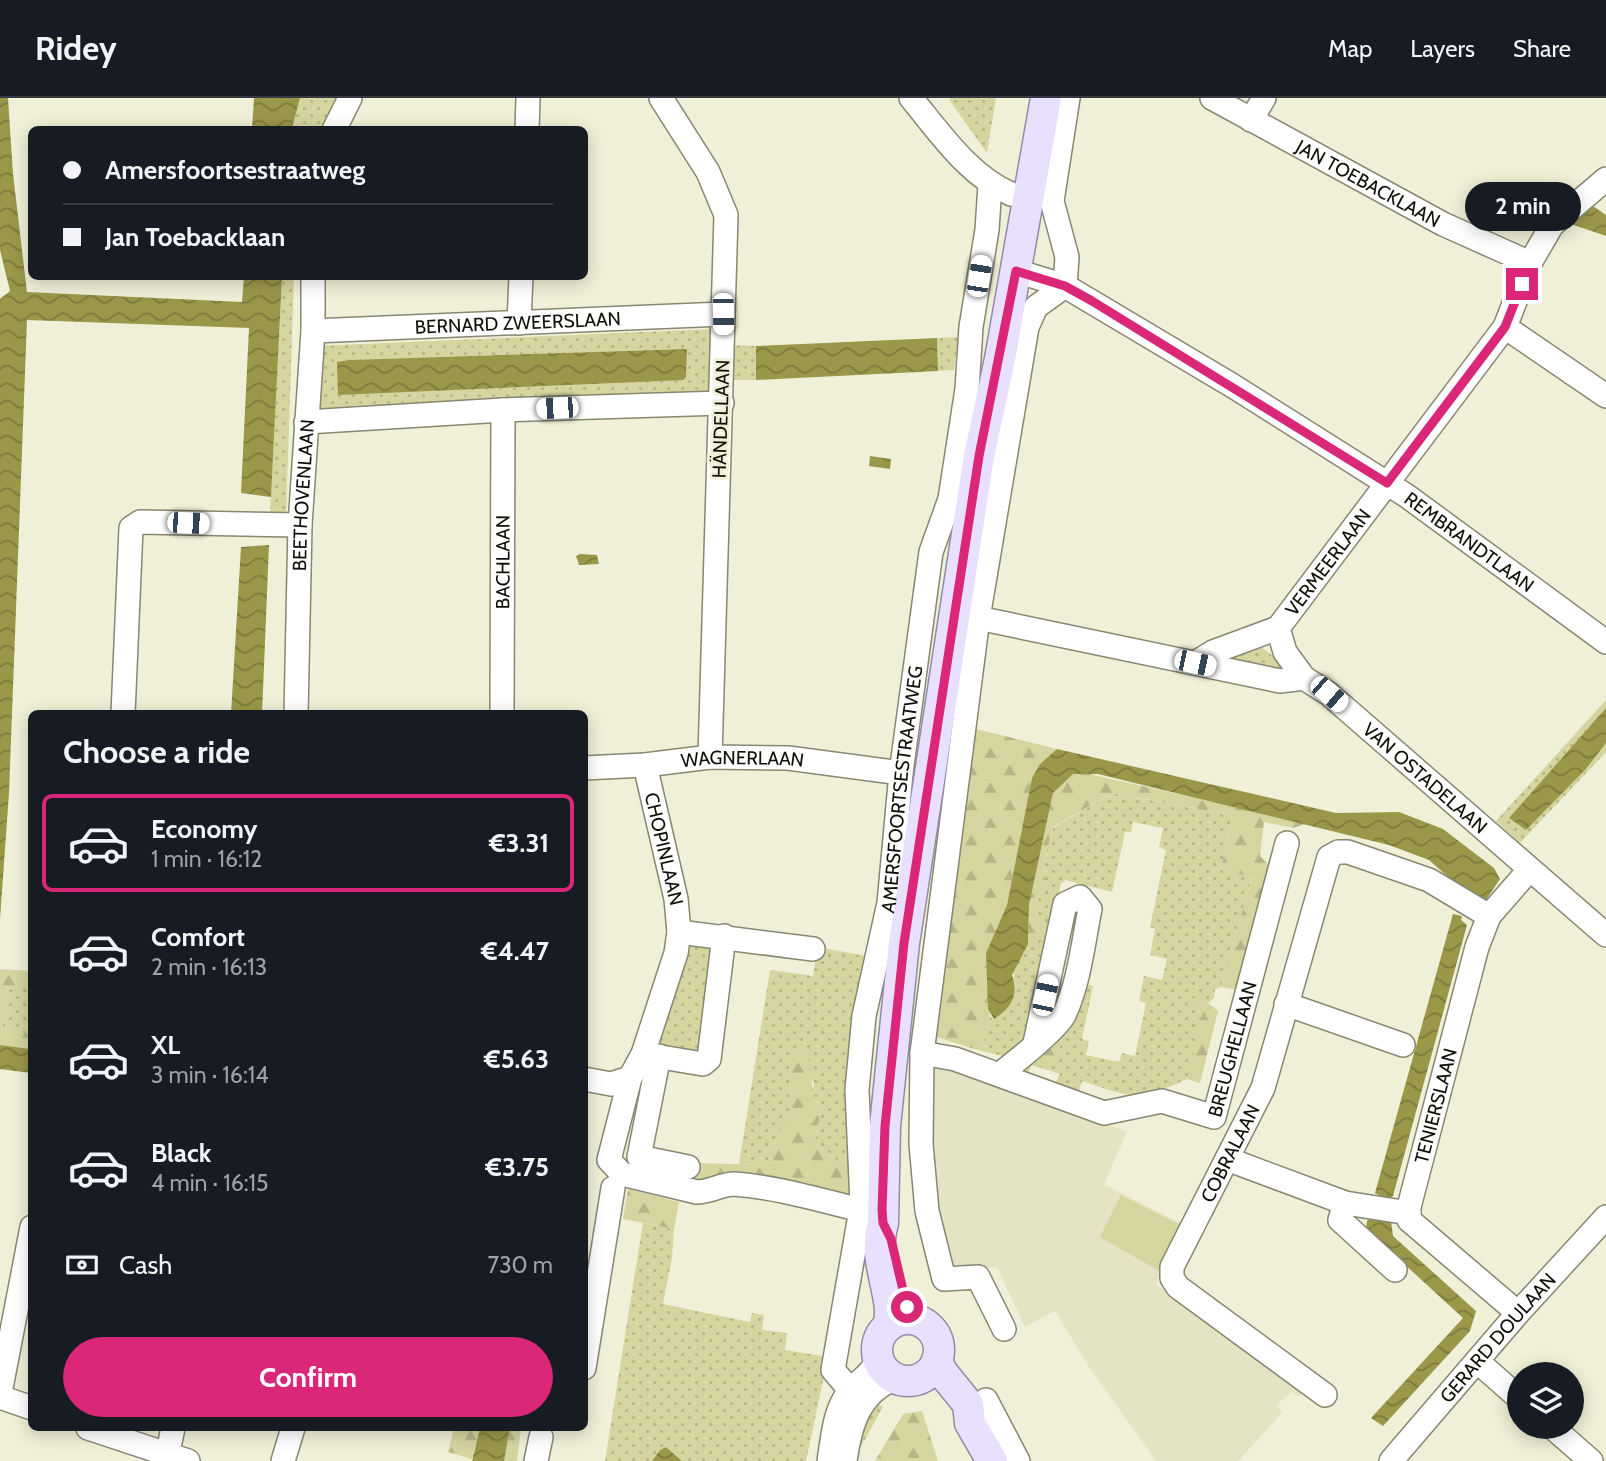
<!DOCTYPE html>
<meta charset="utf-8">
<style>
:root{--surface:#171b24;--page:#242831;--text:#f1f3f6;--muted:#9ea1a6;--line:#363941;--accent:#db2777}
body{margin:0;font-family:Cabin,sans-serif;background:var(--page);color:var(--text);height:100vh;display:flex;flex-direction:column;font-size:26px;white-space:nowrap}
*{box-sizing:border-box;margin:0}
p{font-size:23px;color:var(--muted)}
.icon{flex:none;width:38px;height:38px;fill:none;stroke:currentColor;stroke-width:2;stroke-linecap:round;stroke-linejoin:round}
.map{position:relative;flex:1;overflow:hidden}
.side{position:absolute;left:28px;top:612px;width:560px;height:721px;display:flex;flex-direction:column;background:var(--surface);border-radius:10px;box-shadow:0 4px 18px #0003}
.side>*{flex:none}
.hud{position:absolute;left:28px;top:28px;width:560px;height:154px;border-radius:10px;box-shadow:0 4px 18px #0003;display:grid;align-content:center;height:154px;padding:0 35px;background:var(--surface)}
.tools{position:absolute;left:1507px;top:1264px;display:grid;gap:14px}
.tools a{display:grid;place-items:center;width:77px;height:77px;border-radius:50%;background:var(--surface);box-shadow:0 4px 18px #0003;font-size:35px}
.end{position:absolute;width:32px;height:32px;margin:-16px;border:9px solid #db2777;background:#fff;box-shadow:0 0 0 4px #fff}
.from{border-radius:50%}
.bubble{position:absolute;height:49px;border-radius:24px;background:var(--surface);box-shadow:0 4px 18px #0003;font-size:23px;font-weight:700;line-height:49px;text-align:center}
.car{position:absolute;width:21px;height:42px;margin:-21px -10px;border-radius:9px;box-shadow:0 0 5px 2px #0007;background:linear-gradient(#fff 24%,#345 0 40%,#fff 0 76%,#345 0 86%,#fff 0)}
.hud b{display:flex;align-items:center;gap:24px;height:66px;font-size:26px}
.hud b+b{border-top:2px solid var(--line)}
.hud i{width:18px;height:18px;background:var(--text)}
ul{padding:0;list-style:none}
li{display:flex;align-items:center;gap:21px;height:98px;margin:0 14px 10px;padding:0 21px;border:4px solid transparent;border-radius:10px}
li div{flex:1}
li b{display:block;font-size:26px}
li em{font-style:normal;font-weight:700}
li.current{border-color:var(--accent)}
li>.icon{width:63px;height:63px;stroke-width:1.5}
h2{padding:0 35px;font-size:32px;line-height:84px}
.pay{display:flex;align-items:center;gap:18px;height:77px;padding:0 35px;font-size:26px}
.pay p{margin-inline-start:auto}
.action{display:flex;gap:14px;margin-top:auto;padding:14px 35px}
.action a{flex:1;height:80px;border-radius:42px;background:var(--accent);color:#fff;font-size:28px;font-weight:700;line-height:80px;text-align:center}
header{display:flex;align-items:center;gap:42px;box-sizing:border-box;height:98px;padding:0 35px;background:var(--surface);border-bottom:2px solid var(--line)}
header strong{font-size:33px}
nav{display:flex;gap:38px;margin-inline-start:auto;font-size:24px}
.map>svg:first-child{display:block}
</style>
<header>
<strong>Ridey</strong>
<nav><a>Map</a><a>Layers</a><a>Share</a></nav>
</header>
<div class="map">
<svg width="1606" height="1363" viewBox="0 0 1606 1363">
<defs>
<pattern id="green-dots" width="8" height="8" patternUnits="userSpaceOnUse" patternTransform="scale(1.75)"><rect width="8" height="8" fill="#d6d49f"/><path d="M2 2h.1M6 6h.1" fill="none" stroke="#b7b587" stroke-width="1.8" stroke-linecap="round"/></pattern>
<pattern id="forest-firs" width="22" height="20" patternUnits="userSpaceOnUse" patternTransform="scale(1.75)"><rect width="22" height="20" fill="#d6d49f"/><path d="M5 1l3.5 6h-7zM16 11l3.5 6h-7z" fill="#b7b587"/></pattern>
<pattern id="water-waves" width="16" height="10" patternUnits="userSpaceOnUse" patternTransform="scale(1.75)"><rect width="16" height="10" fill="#9b9749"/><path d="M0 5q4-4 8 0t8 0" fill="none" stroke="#7d7a3b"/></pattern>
</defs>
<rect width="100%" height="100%" fill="#f0f0d8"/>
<!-- built -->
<path fill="#e4e3c4" d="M930,963L960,970L1127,1034L1104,1086L1186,1128L1156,1186L1303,1294L1299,1299L1291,1294L1277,1307L1282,1315L1238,1363H1156L1091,1272L1055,1213L1025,1229L997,1169L949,1173L931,1081Z"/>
<!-- green -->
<g fill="url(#green-dots)" fill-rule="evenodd">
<path d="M300,0H343L328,31L292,32Z"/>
<path d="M950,0H996L987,55L950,3Z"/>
<path d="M282,179H294L286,418L270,416Z"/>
<path d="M713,231L712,298L315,315L313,248ZM687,251L686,279L337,264L349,262Z"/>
<path d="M958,239L954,272L938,273L937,240Z"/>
<path d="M732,247L756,248V282H731Z"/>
<path d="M1255,545L1280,563L1281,572L1227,566L1224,556Z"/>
<path d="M1606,602V654L1520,745L1496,723Z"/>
<path d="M1112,695L1232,717L1221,770L1252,779L1221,889L1215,891L1214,900L1208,905L1191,900L1205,910L1187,981C1137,1004 1132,1000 1082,983L1079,993L1075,991L1071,998L1053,989L1060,976L1032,967L1026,980L1012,974L1080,884L1093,888L1082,941L1089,943L1086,957L1119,964L1122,955L1135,958L1146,905L1139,903L1144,878L1162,882L1167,861L1150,857L1155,831L1150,829L1166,752L1159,749L1163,730L1133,724L1131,734H1125L1112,794L1065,782L1061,785L1029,941L1012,960L981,953L990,919L994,921L1015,888C1008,866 1028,845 1041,829L1035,806L1046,789L1043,768L1053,730Z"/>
<path d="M682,846L710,848L715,853L699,959L650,951Z"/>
<path d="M818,849L866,858L854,1062L839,1064L814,1046L821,1013L812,1000L814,985L791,960L790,1012L771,1052L770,1067L739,1066L770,872L813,878Z"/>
<path d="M10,889H31V936L7,933L2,927Z"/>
<path d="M643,1125L674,1131L672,1160L663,1206L750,1224L752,1215L764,1217L762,1232L787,1235L785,1252L828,1259L806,1363H682L666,1349L660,1352L652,1363H605Z"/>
<path d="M872,1302L883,1309L853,1363Z"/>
</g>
<!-- forest -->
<g fill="url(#forest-firs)">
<path d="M972,630L1057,651L1040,666L1032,680L1007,807L986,855L990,919L981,953L933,938Z"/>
<path d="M1080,674L1308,725L1293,730L1264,724L1260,758L1269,767L1238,892L1221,889L1252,779L1221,771L1232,717L1112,695L1053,729L1043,768L1046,789L1035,806L1042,829L1028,846L1029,807L1053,695L1073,676Z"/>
<path d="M0,871L31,873V889H10L2,927L7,933L31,936V951L0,947Z"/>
<path d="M1191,900L1208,905L1218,913L1200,985L1187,981L1204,910L1196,904L1191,911L1186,909Z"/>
<path d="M1056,941L1062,942L1055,968L1039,962Z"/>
<path d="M804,948C815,972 808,995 821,1013L814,1046L839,1064L854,1062L855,1097L760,1086L700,1087L695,1079L697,1065L770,1067L771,1052L790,1012L791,960Z"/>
<path d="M628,1091L679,1104L674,1131L623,1121Z"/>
<path d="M922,1313L938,1363H875L903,1316Z"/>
<path d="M454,1330H480L472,1361L448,1354Z"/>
<path d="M510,1330H521L517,1363H504Z"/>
</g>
<!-- pitch -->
<path fill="#d6d49f" d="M1121,1097L1184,1129L1161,1174L1100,1139Z"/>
<!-- water -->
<g fill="url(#water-waves)">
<path d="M0,0H8L13,76L27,194L242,204L244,179H282L271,399L241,395L249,230L27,222L9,695L0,821V201L10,193L0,152Z"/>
<path d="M254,0H300L292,31H252Z"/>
<path d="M1590,106L1606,117V138L1571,126Z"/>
<path d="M937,240L938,273L756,282V248Z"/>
<path d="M687,251L686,279L683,282L338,297L337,264L349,262Z"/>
<path d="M870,358L891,361L890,371L869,368Z"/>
<path d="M269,447L262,616H231L241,449Z"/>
<path d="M580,456L597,457L599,466L579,467L576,458Z"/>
<path d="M1606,610V645L1585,672L1526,732L1509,720Z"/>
<path d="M1057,651L1336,715L1399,714L1443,731L1494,770L1500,781L1486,802L1457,787L1429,762L1389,747L1098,676H1073L1053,695L1029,807L1028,846L1012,877C1019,898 1011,910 994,921L988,911L986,855L1007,807L1032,680L1040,666Z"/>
<path d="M1453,816L1462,818L1461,822L1467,827L1393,1098L1387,1102L1375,1095Z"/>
<path d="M0,947L31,951V975L0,971Z"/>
<path d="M1371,1120L1391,1123L1393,1138L1476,1213L1470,1233L1383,1328L1371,1320L1463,1220L1366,1131L1367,1123Z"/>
<path d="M480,1330H510L504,1363H472Z"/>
<path d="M666,1349L682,1363H652L660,1352Z"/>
</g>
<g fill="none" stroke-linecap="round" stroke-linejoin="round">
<defs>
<g id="minor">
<path d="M661,0L708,74L726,117L710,659"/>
<path d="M911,0C940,35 969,78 1011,96"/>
<path id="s1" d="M1212,0L1443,126L1530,165"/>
<path d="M1251,22L1264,0"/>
<path d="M334,32L350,0"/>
<path d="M527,32L528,0"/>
<path id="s2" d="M1016,173L1065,188L1233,288L1407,398L1606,544"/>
<path d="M519,225L521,178"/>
<path d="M1505,229L1606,298"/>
<path id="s3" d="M313,233L723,216"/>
<path d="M306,324L503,312L722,305"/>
<path id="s4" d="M978,520L1280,583L1304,580L1329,596L1606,837"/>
<path d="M1278,530L1285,554L1304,580"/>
<path id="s5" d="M1195,565L1213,554L1278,530L1505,229L1530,165L1552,127L1606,81"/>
<path d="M123,616L131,430L140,424L300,427"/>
<path id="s6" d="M296,616L300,427L313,233V178"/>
<path id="s7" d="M502,616L503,312"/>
<path id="s8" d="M645,667L676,801L679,834L676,855L643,956L630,980L609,1062L622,1076L697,1094C710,1094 722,1086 734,1086C777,1089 819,1102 861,1112"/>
<path id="s9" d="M584,670L645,667L710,659L788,660L901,675"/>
<path d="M679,834L813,851"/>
<path d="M1286,906L1403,947"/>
<path id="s10" d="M922,955L955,961L1104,1015L1162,1003L1214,1019L1287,745"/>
<path d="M643,956L703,966L709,961L724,838"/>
<path d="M659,958L639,1059L688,1069"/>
<path d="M1000,976C1014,965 1057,931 1064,917C1079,885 1083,846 1090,811L1080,799L1065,806L1035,945"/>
<path d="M584,981L611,986L630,980"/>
<path d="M1227,1061L1345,1105L1409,1115"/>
<path d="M1345,1105L1340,1122L1395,1172"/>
<path id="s11" d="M1518,1215L1409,1122V1109L1477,849L1489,818L1529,772"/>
<path d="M1004,1231L978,1179L944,1181L927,1113L921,1046L922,955L978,520L1027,229L1036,209L1065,188L1067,159L1052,103L1068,0"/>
<path d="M1477,1263L1519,1300"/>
<path d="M584,1270L613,1090"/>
<path d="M0,1295L32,1129"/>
<path id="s12" d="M1325,1297L1178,1189L1172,1180V1169L1263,990L1329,759L1338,754H1348L1429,782L1489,818"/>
<path d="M0,1299L32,1310"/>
<path d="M986,1302L1018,1363"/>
<path id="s13" d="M862,1306L833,1272L862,1106L857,992L864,918L889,805L901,675L931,454L950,401L967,291L971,229L987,132L990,87"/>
<path d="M1551,1328L1591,1363"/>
<path d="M88,1330L188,1363"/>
<path d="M166,1363L173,1330"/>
<path d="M283,1363L293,1330"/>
<path d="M536,1363L541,1339"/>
<path d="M829,1363C833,1339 834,1313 849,1294C859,1282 872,1276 879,1261"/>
<path d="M845,1363C850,1327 859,1294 896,1280"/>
<path id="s14" d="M1391,1363L1518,1215L1606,1119"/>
</g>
<g id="major">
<circle cx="908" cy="1252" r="31"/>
<path d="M888,1228C897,1200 871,1163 883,1125L885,1028L904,845L979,358L1000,261L1046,0"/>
<path d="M937,1262L942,1274L968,1306L970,1325L992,1363"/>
</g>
</defs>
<!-- minor casing -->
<use href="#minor" stroke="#878772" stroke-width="26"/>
<!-- major casing -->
<use href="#major" stroke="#948aa7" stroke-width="33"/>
<!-- minor -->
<use href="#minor" stroke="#fff" stroke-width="23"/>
<!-- major -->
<use href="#major" stroke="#e9e0fe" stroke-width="30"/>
</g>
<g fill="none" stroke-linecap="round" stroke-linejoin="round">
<!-- route -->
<path stroke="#db2777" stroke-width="9" d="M907,1209L891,1141L883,1125L882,1112L885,1028L904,845L979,358L1016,173L1065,188L1092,203L1387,385L1505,229L1522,186"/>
</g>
<g text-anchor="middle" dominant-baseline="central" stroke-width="6" stroke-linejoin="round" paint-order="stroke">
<!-- street labels -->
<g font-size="19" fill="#101008" stroke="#f0f0d8">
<text stroke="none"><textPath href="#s1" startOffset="178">JAN TOEBACKLAAN</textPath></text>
<text stroke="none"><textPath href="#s3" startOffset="205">BERNARD ZWEERSLAAN</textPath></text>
<text transform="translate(721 321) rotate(-88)">HÄNDELLAAN</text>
<text stroke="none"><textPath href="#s6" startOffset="219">BEETHOVENLAAN</textPath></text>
<text stroke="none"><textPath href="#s2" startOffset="530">REMBRANDTLAAN</textPath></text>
<text stroke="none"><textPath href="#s7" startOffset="152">BACHLAAN</textPath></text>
<text stroke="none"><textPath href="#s5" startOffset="173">VERMEERLAAN</textPath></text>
<text stroke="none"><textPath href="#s9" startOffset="159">WAGNERLAAN</textPath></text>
<text stroke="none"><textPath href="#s4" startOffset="490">VAN OSTADELAAN</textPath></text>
<text stroke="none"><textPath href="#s13" startOffset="632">AMERSFOORTSESTRAATWEG</textPath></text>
<text stroke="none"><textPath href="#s8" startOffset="86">CHOPINLAAN</textPath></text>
<text stroke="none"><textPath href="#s10" startOffset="376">BREUGHELLAAN</textPath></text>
<text stroke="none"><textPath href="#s11" startOffset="261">TENIERSLAAN</textPath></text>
<text stroke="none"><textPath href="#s12" startOffset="332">COBRALAAN</textPath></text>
<text stroke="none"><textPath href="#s14" startOffset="163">GERARD DOULAAN</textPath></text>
</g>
</g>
</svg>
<div class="tools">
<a><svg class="icon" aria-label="layers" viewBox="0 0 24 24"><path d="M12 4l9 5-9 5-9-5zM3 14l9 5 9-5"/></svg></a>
</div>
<i class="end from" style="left:907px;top:1209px"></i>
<i class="end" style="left:1522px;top:186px"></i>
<div class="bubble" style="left:1465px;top:84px;width:116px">2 min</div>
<i class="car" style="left:979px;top:178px;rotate:9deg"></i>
<i class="car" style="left:723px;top:216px;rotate:179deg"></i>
<i class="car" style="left:557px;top:310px;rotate:268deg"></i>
<i class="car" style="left:188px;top:425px;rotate:92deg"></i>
<i class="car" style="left:1195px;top:565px;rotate:102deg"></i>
<i class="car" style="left:1329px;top:596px;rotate:131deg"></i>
<i class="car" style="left:1045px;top:897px;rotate:12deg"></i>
<div class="hud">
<b><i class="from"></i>Amersfoortsestraatweg</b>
<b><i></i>Jan Toebacklaan</b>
</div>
<section class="side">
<h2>Choose a ride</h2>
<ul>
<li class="current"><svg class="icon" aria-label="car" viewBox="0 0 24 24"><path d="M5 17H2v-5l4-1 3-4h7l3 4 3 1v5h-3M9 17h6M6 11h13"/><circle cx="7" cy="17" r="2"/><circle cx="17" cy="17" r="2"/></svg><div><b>Economy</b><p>1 min · 16:12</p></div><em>€3.31</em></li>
<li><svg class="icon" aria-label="car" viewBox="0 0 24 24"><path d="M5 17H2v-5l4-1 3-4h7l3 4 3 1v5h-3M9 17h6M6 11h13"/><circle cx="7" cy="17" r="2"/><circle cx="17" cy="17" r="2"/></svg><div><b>Comfort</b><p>2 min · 16:13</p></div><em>€4.47</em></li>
<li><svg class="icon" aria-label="car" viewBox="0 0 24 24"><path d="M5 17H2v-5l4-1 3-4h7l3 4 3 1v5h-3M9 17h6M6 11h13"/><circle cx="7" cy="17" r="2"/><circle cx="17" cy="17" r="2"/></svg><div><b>XL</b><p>3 min · 16:14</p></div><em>€5.63</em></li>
<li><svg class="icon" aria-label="car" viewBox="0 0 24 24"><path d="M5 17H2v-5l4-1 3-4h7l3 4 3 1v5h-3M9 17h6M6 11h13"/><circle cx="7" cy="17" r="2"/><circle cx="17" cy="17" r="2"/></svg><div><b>Black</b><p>4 min · 16:15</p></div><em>€3.75</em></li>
</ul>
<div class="pay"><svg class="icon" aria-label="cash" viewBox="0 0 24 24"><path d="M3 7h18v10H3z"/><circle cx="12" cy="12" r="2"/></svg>Cash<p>730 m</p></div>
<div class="action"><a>Confirm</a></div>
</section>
</div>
